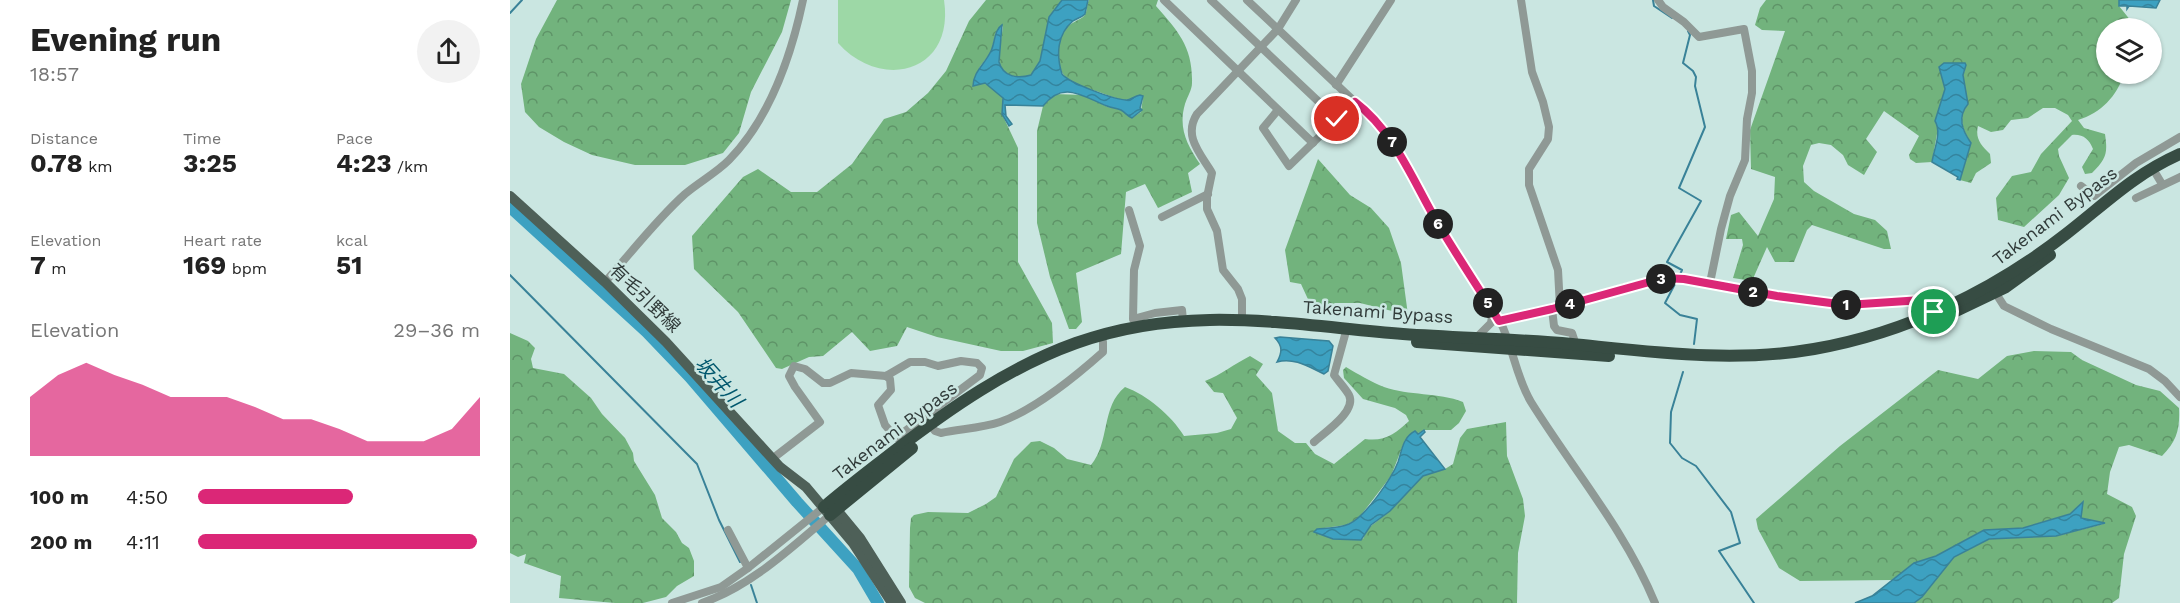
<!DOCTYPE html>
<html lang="en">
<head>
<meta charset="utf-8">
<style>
	body { margin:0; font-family:"Work Sans","Noto Sans JP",sans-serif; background:#f2f2f2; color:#222; height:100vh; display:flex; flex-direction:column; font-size:22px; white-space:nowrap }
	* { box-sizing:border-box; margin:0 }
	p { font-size:20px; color:#767676 }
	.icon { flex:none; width:33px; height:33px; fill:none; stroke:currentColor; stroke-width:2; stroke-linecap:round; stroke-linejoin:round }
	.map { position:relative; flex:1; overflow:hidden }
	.side { display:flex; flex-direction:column; background:#fff; width:510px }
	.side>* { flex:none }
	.buttons { position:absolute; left:1586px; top:18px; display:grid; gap:12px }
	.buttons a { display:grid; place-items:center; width:66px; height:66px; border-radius:50%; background:#fff; box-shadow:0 2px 4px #0004; font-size:30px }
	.pin { position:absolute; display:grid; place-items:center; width:51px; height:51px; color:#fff; margin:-26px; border:3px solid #fff; border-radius:50%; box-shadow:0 2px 6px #0007 }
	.km { position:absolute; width:30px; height:30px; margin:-15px; border-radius:50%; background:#222; color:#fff; font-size:16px; line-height:30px; text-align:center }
	.round { display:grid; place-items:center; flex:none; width:63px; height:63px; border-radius:32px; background:#f2f2f2 }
	.head { display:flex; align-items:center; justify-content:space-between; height:102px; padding:0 30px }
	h1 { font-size:33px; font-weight:700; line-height:45px }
	.figures { display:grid; grid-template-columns:repeat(3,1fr); gap:9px; height:102px; padding:6px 30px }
	.figures div { display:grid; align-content:center }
	.figures b { font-size:26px; font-weight:700 }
	.figures small { font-size:16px; font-weight:400 }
	.figures p { font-size:16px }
	.chart { height:168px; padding:12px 30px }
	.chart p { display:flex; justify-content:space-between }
	.chart svg { width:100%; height:108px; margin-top:6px; fill:#db2777; opacity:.7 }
	ul { padding:0 30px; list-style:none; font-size:20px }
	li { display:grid; grid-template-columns:96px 72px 1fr; align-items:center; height:45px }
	li i { height:15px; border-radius:8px; background:#db2777 }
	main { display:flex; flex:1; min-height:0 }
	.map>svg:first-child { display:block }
	.forest { fill:url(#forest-crowns) }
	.pitch { fill:#9dd8a6 }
	.water { fill:url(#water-waves); stroke:#398298; stroke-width:1.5 }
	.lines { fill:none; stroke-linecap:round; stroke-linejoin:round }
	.stream { stroke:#398298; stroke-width:2 }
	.river { stroke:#3da1c1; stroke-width:12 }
	.minor { stroke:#8f9995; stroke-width:8 }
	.major { stroke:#4e6058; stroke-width:10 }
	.highway { stroke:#374c43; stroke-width:12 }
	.route-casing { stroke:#fff; stroke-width:12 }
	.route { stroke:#db2777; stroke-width:8 }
	.labels { text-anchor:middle; stroke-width:5; stroke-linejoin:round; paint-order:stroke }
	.street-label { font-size:18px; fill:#313b3a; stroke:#cae6e1 }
	.water-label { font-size:20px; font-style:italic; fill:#00576d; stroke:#cae6e1 }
</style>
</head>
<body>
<main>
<section class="side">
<div class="head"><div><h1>Evening run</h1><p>18:57</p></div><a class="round"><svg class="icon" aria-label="share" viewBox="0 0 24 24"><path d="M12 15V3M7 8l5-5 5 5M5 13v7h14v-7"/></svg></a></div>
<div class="figures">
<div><p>Distance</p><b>0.78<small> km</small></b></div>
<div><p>Time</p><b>3:25</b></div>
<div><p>Pace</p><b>4:23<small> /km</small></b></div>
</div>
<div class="figures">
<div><p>Elevation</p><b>7<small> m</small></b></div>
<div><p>Heart rate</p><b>169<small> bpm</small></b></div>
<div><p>kcal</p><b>51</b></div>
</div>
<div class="chart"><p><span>Elevation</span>29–36 m</p>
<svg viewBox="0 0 160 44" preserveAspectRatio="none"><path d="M0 44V20L10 11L20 6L30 11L40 15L50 20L60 20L70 20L80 24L90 29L100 29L110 33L120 38L130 38L140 38L150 33L160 20V44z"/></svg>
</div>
<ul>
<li><b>100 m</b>4:50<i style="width:55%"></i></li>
<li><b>200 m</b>4:11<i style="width:99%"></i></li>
</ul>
</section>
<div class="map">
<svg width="1670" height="603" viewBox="0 0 1670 603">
	<defs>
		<pattern id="forest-crowns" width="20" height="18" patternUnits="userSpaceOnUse" patternTransform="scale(1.5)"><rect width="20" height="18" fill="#72b37d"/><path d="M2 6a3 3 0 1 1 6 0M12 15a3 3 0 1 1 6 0" fill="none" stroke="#5e9367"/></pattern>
		<pattern id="water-waves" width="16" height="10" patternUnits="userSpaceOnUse" patternTransform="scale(1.5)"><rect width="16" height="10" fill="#3da1c1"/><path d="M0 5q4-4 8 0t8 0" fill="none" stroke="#34849e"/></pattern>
	</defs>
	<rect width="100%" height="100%" fill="#cae6e1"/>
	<g class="forest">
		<path d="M 47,0 L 281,0 L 272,32 L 241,92 L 229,133 L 213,153 L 175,165 L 125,165 L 82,155 L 54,142 L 29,127 L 15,112 L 11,84 L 26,39 Z"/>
		<path d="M 476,0 L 552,0 L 539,17 L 530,61 L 521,75 C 509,79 498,77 490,67 L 489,54 L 493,26 L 486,32 L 481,52 L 469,68 L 473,83 L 482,87 L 493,98 L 492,114 L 508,148 L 508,262 L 542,323 L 543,343 L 513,351 L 491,351 L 427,337 L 397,327 L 387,346 L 360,351 L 342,332 L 313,356 L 299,357 L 272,369 L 266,368 L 228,312 L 184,269 L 182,236 L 233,177 L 248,169 L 281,192 L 307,192 L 342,164 L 374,119 L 396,112 L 418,93 L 436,71 L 459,21 Z"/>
		<path d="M 579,0 L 648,0 L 646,6 C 668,31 683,47 682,83 C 682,90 677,97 675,104 C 668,128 677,145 690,164 L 678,173 L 682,192 L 648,208 L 635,184 L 616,192 L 611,254 L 566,273 L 572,322 L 566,329 L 559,329 L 540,277 L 527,223 L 527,131 L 533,106 L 544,94 L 573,95 L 598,107 L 610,109 L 622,118 L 631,112 L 633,97 C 625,96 621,100 615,100 C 606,99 598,95 589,92 C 567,85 549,84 549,56 C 549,49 548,40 552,34 C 556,24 566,22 573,17 C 578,13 576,5 579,0 Z"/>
		<path d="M 1256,0 L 1609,0 L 1609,6 L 1625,26 L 1625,28 L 1596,28 L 1596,74 L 1614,74 C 1607,96 1591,113 1568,120 L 1574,128 L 1595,134 C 1598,154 1596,159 1582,173 L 1575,174 L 1572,167 L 1583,149 C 1579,139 1573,134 1562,135 L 1548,149 L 1549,156 L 1559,178 L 1549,195 L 1514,227 L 1488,220 L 1486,198 L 1502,176 L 1521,172 L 1531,154 L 1562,121 L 1558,115 L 1545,108 L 1533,108 L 1518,118 L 1501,120 L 1493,130 L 1481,132 L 1468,126 C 1465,139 1471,145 1480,154 L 1481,163 L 1466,173 L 1461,183 L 1450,180 L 1461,143 C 1453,130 1447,118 1458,104 L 1453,75 L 1455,70 L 1430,70 L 1435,89 L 1422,162 L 1406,163 L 1400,159 L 1399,155 L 1409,136 L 1374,111 L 1356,139 L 1367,152 L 1354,175 L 1338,165 L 1333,155 L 1321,145 L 1309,143 L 1301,145 L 1293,166 L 1294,182 L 1304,191 L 1344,214 L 1365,220 L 1377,231 L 1381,249 L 1374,249 L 1302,225 L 1297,230 L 1284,262 L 1265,262 L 1257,247 L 1242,281 L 1223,278 L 1233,245 L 1232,239 L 1216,239 L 1221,215 L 1229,212 L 1248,236 L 1264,199 L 1265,177 L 1241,169 L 1240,130 L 1275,31 L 1252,30 L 1245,25 L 1250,8 Z"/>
		<path d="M 808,159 L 840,195 L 861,208 L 879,228 L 891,263 L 898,315 L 850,303 L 825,303 L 812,311 L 802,308 L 791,284 L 780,282 L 775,250 Z"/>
		<path d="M 0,333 L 18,341 L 25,348 L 21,359 L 23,368 L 54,374 L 81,398 L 92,414 L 115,438 L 123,453 L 124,461 L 145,495 L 152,518 L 166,532 L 172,543 L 179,548 L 184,561 L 184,576 L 167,586 L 156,597 L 133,603 L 105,603 L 49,598 L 51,576 L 14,563 L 16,554 L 8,557 L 0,553 Z"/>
		<path d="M 1524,351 L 1561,352 L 1572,360 L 1626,385 L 1650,391 L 1669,408 C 1670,429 1667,441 1652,456 L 1619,445 L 1609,447 L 1600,472 L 1597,494 L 1622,507 L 1626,516 L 1614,554 L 1609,598 L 1602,603 L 1404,603 L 1412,597 L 1444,557 L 1479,539 L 1546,536 L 1593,524 L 1571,518 L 1572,503 L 1560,514 L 1513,528 L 1474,530 L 1426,556 L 1404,563 L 1382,580 L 1290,581 L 1269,568 L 1248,529 L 1246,519 L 1330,446 L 1428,370 L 1468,379 L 1497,356 Z"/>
		<path d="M 740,356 L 753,364 L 746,375 L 762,393 L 768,431 L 785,443 L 796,443 L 805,454 L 824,464 L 855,439 C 875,442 886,433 899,421 L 896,415 L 885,408 L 853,399 L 834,378 L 833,370 L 836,367 C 848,374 861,382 874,387 C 899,396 928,392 953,402 L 956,411 L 949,423 L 941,430 L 914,430 L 895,440 L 881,476 L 848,519 L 836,525 L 807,529 L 853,539 L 857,529 L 880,511 L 913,476 L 935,469 L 943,464 L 950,438 L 957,429 L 996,422 L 997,456 L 1013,499 L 1015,516 L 1008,553 L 1007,603 L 415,603 L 405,598 L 399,587 L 400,528 L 401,518 L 404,515 L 418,512 L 458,513 L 476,504 L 486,497 L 504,459 L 521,442 L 530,441 L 544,448 L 557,459 L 581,465 C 600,443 591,406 615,387 C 637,395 661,415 674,436 L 707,433 L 721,429 L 727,418 L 713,393 L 704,392 L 695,381 C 711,375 724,364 740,356 Z"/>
	</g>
	<path class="pitch" d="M 328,0 L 434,0 C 445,72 372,92 328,43 Z"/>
	<g class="water">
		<path d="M 552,0 L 578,0 L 575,14 C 571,18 567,18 563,21 C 547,34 546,55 552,74 C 559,83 605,100 617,100 C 621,99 625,96 630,95 L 633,96 L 630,108 L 632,110 L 622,118 C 617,116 616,113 611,110 C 606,108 601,108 597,106 C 572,96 553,80 533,106 L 495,105 L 496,116 L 502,124 L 499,126 L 492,114 L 493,98 L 475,83 L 463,86 C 463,72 475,64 481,51 C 485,43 484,30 492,25 L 489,62 C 493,77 508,79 521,75 L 530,61 L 539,17 Z"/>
		<path d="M 1609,0 L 1650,0 L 1646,8 L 1619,6 L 1617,9 L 1617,6 L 1609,6 Z"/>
		<path d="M 1434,63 L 1455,63 L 1456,65 L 1453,75 L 1458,104 C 1447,117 1452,130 1461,143 L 1450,180 L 1447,179 L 1448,177 L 1422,162 C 1424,149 1432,132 1425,121 L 1435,89 L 1429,67 Z"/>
		<path d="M 770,337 L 819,341 L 823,346 L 818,371 L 814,374 C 799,367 784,357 767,362 C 772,353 773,346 765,338 Z"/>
		<path d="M 914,430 L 915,432 L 910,437 L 935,469 L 913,476 L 880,511 L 861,525 L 851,540 L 823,539 L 804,532 L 807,529 C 818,528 830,528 839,524 C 855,517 882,478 888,462 C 892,450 893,437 905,431 L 908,434 Z"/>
		<path d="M 1573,502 L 1571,518 L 1595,523 L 1546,536 L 1479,539 L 1444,557 L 1412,597 L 1404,603 L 1345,603 L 1362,596 L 1404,563 L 1426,556 L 1474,530 L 1513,528 L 1560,514 Z"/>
	</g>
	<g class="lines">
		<g class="stream">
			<path d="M 1143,0 L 1144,6 L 1162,18"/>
			<path d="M 0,13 L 12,0"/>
			<path d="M 0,275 L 187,464 L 209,520 L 230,562"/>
			<path d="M 1169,277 L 1172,270 L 1157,262 L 1191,201 L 1169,188 L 1195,127 L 1185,86 L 1186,77 L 1183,71 L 1173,63 L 1180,35 L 1178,31"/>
			<path d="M 1166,282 L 1155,303 L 1170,315 L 1187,319 L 1184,344"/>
			<path d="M 1173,372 L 1161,412 L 1160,443 L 1172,458 L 1186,466 L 1221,512 L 1230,543 L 1209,551 L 1244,603"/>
			<path d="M 241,585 L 247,603"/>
		</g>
		<path class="river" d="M 0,207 L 137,332 L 180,377 L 287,502 L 348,569 L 368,603"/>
		<g class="minor">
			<path d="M 654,0 L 803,143"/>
			<path d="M 701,0 L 827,119"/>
			<path d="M 737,0 L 845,102 C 887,134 904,185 931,229 C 950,260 973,289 990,321 C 1003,347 1006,377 1021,402 C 1062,468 1115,530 1145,603"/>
			<path d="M 1011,0 L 1022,72 L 1033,102 L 1039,127 L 1038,139 L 1019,169 L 1019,185 L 1048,270 L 1050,307"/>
			<path d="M 1148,0 L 1153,7 L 1174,22 L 1189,37 L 1234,29 L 1242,71 L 1242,93 L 1237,119 L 1235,160 L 1220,196 L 1211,229 L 1200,283"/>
			<path d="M 826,85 L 881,0"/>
			<path d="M 768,110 L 753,128 L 779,166 L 845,102"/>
			<path d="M 1646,174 L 1652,184"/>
			<path d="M 1571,186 L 1584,196 L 1626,163 L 1670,137"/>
			<path d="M 1626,198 L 1670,177"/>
			<path d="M 619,210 L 630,246 L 624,270 L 623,319 L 645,313 L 672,310 L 673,320"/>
			<path d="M 652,217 L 698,194"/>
			<path d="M 95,282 C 121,253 146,220 175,194 C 189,182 206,173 219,160 C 260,118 281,57 293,0"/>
			<path d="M 1483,289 L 1494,306 L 1541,329 L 1639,369 L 1655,381 L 1670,397"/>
			<path d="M 1042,309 L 1044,326 L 1047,330 L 1062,333 L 1066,345"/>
			<path d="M 989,321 L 1042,309 L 1112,288 L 1153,278 L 1174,279 L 1267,296 L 1336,305 L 1412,300 L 1416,302 L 1424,312"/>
			<path d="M 732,322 L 732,299 L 728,289 L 713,270 L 707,231 L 697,209 L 697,197 L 702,173 C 690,153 673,136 687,114 L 768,29 L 786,0"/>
			<path d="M 967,337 L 981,323 L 983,311"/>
			<path d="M 376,376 L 380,379 L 381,390 L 368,405 L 375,425 L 386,438 L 414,417"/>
			<path d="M 804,442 C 815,432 847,411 839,395 C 835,388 829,382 824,375 L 835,335"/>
			<path d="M 262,459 L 310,422 L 285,387 L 279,376 L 284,366 L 295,369 L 313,383 L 320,383 L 341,373 L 376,376 L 400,362 L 415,362 L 428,366 L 451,361 L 467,363 L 472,368 L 470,375 L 414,417 L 425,431 L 431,433 C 450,429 472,428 490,422 C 524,410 566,376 593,352 L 593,342"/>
			<path d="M 218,530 L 238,568"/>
			<path d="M 162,603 L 211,587 L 238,568 L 314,507"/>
			<path d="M 192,603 C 241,586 281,548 320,515"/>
		</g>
		<g class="major">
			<path d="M 0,196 L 95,282 L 156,342 L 270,467 L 296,487 L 343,543 L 382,603"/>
			<path d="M 322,504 L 350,538 L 391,603"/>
		</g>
		<g class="highway">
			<path d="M 1429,319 L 1496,287 L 1540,255"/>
			<path d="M 907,342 L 1099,356"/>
			<path d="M 314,507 C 336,488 360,470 383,452 C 439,409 499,367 566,343 C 678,303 780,325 893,334 C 950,338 1006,339 1062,344 C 1143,352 1224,363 1304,349 C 1396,333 1483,291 1556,234 C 1596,203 1623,175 1670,154"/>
			<path d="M 320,515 L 402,448"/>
		</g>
	</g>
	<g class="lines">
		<defs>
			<path id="route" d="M 827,119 L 845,102 C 886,133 904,184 930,227 C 949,259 970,290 989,321 L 1042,309 L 1154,278 L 1174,279 L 1267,296 L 1336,305 L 1412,300 L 1420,305 L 1424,312"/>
		</defs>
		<use href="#route" class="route-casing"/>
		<use href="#route" class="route"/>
	</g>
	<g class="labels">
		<g class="street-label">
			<text transform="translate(1545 216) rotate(-37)" y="6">Takenami Bypass</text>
			<text transform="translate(135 298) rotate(44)" y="6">有毛引野線</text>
			<text transform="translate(868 312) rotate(4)" y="6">Takenami Bypass</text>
			<text transform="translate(385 431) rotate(-37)" y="6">Takenami Bypass</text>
		</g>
		<g class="water-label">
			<text transform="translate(209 382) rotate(48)" y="7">坂井川</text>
		</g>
	</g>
</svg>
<div class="buttons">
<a><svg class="icon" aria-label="layers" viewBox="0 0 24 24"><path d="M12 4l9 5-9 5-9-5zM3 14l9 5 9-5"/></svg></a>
</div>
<div class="pin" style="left:1424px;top:312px;background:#1e9e55"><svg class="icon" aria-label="arrive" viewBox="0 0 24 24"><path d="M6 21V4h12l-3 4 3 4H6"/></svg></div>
<div class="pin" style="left:827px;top:119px;background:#d93025"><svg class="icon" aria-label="check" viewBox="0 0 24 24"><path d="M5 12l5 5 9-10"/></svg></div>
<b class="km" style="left:1336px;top:305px">1</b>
<b class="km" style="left:1243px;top:292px">2</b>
<b class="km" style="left:1151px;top:279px">3</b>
<b class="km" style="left:1060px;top:304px">4</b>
<b class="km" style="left:978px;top:303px">5</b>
<b class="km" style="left:928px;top:224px">6</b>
<b class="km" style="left:882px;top:142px">7</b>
</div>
</main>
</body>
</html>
